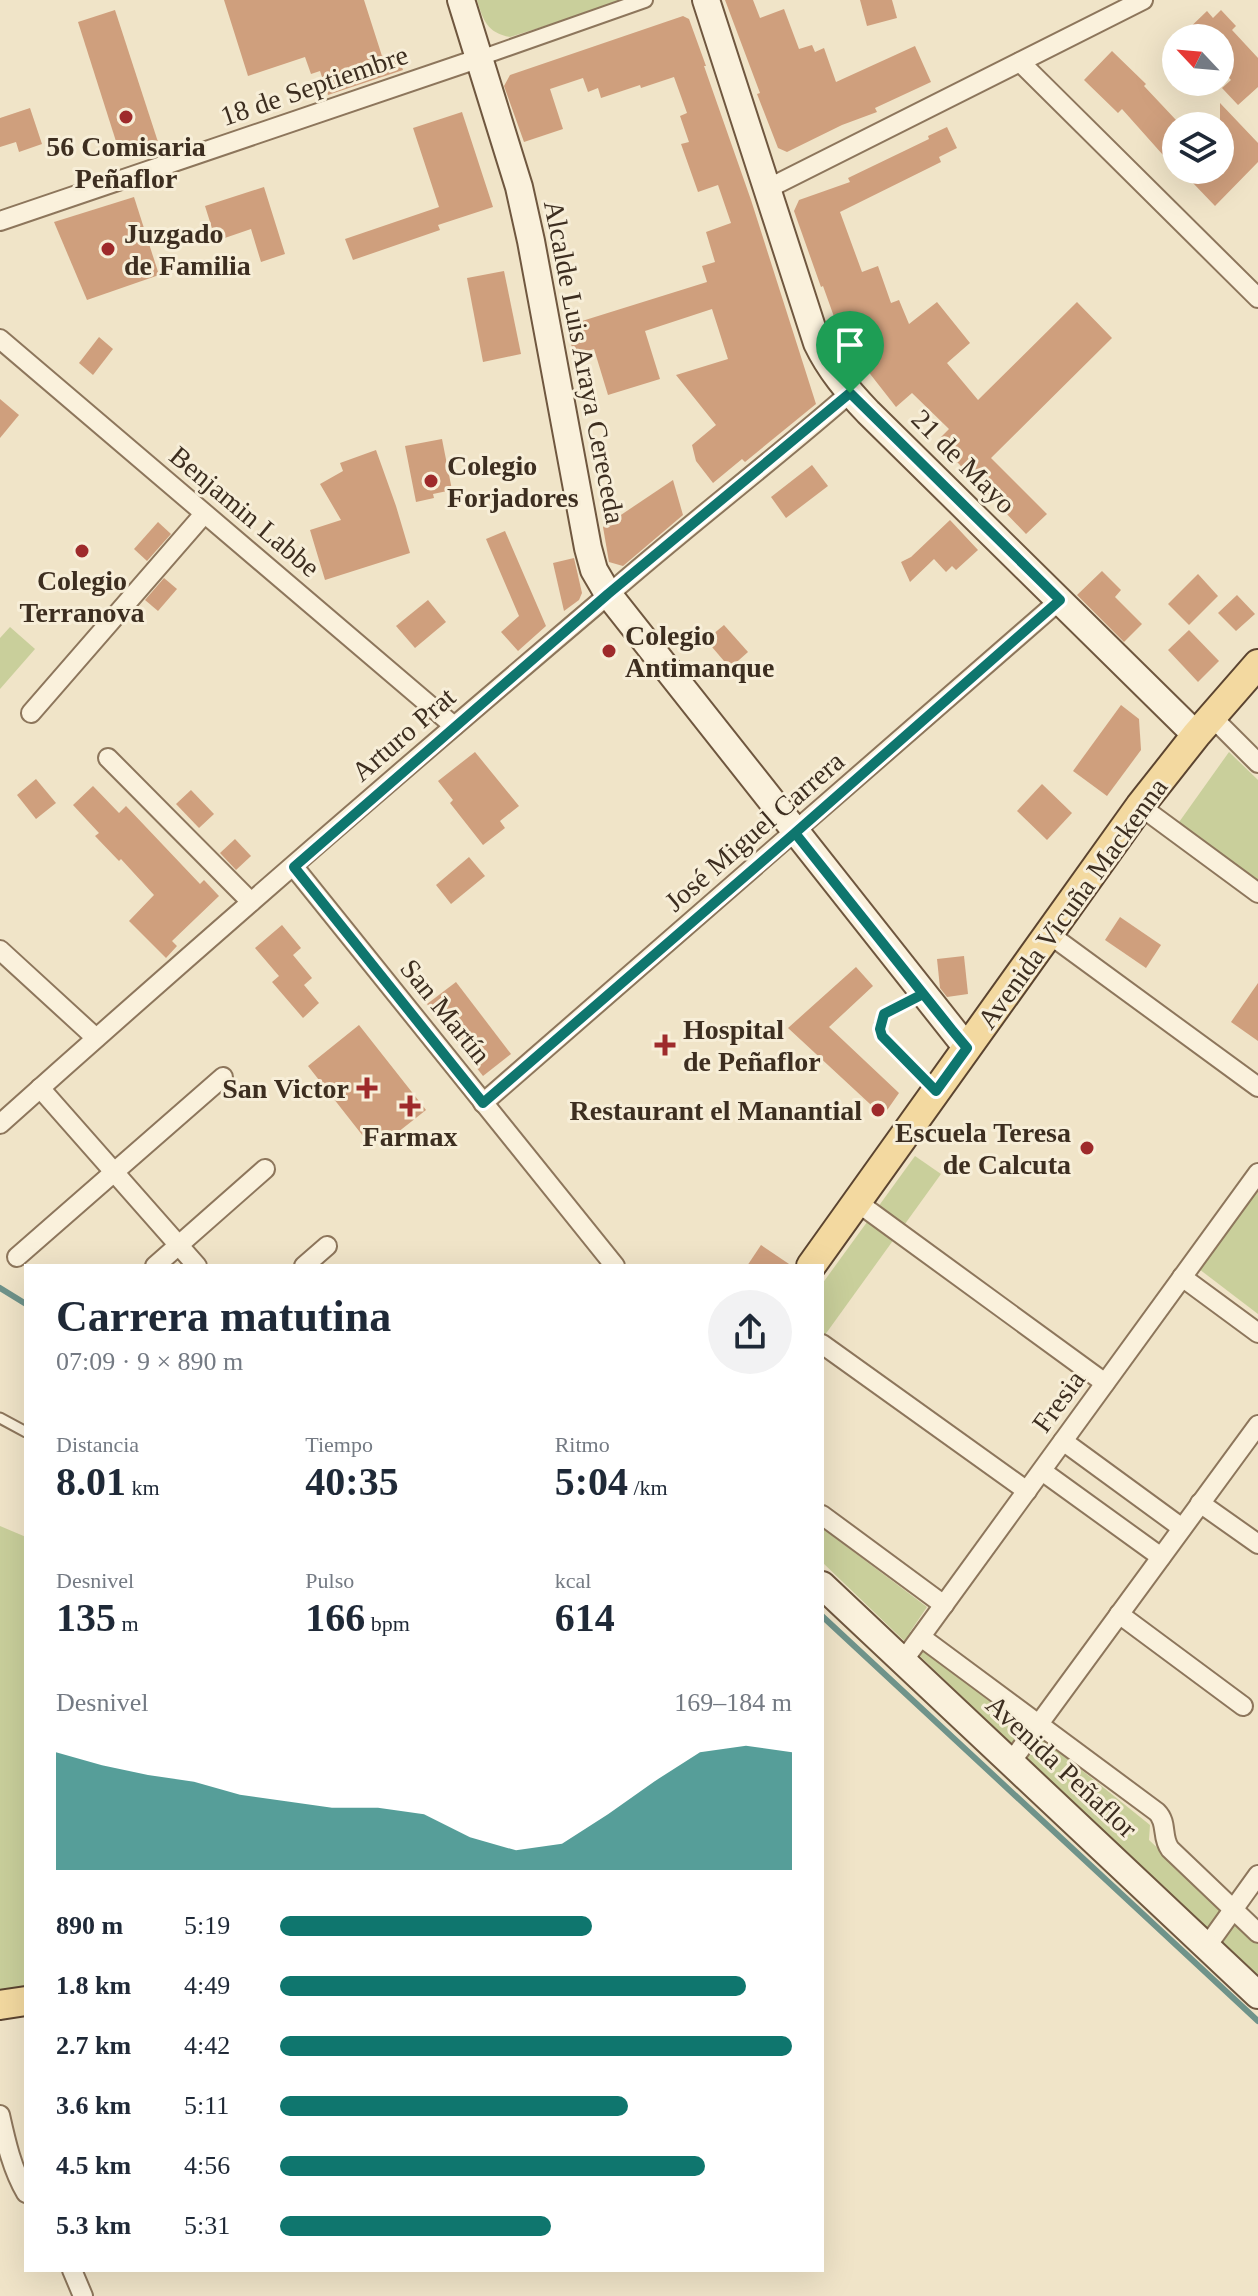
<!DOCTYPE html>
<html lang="es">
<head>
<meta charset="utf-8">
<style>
	body { margin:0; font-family:Georgia,serif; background:#f2f2f3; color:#1f2937; height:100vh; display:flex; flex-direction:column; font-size:30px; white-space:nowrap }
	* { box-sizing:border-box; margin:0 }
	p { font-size:26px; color:#747a83 }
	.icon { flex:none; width:44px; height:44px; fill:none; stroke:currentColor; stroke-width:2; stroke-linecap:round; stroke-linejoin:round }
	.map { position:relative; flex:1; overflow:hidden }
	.details { position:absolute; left:24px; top:1264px; width:800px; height:1008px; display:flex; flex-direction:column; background:#fff; border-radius:0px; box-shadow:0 8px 32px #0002 }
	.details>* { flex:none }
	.needle { width:52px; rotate:296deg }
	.controls { position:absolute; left:1162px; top:24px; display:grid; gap:16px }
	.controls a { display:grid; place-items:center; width:72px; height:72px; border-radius:50%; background:#fff; box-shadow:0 8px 32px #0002; font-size:40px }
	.pin { position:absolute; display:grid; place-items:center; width:68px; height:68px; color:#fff; margin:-82px -34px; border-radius:50% 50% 50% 0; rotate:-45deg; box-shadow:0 0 8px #0007 }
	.pin .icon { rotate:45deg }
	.round { display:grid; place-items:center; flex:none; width:84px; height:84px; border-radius:42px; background:#f2f2f3 }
	.head { display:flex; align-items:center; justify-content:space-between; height:136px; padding:0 32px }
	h1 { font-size:44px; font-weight:600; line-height:60px }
	.figures { display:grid; grid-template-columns:repeat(3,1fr); gap:12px; height:136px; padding:8px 32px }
	.figures div { display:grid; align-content:center }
	.figures b { font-size:40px; font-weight:600 }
	.figures small { font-size:22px; font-weight:400 }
	.figures p { font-size:22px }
	.chart { height:224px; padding:16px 32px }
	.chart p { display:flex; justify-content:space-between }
	.chart svg { width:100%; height:144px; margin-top:8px; fill:#0f766e; opacity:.7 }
	ul { padding:0 32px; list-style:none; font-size:26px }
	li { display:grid; grid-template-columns:128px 96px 1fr; align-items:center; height:60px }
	li i { height:20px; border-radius:10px; background:#0f766e }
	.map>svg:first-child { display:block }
	.green { fill:#c9cf9b }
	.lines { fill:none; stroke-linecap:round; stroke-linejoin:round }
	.stream { stroke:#6f938a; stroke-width:6 }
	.building { fill:#cf9f7d }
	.service-casing { stroke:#8d765c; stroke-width:13 }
	.pedestrian-casing { stroke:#8d765c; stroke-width:18 }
	.minor-casing { stroke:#8d765c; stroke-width:22 }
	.secondary-casing { stroke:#6f573f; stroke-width:30 }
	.primary-casing { stroke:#5b4430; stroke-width:32 }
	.service { stroke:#faf1dc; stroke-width:9 }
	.pedestrian { stroke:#faf1dc; stroke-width:14 }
	.minor { stroke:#faf1dc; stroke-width:18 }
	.secondary { stroke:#faf1dc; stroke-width:26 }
	.primary { stroke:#f3d9a0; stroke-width:28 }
	.route-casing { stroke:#fff; stroke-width:16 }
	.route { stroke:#0f766e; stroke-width:10 }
	.poi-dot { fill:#9e2a2b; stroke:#f7eed8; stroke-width:3 }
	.labels { text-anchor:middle; stroke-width:6; stroke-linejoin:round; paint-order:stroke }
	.street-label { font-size:28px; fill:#3d2e20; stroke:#f7eed8 }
	.poi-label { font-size:28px; font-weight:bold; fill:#3d2e20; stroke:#f7eed8; text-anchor:start }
</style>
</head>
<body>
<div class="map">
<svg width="1258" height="2296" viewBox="0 0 1258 2296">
	<rect width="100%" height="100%" fill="#f0e4c8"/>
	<g class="green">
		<path d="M 477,0 L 628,0 L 510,37 C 487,33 483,20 477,0 Z"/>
		<path d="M 10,627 L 35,649 L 0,689 L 0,638 Z"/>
		<path d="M 1229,752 L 1258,780 L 1258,884 L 1177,825 Z"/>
		<path d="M 915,1156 L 941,1174 L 822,1339 L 822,1284 Z"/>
		<path d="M 1258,1190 L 1258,1314 L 1199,1269 Z"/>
		<path d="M 0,1526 L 26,1537 L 26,1987 L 0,1991 Z"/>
		<path d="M 822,1528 L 927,1607 L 910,1632 L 1150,1825 L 1149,1840 L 1258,1942 L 1258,1981 L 822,1562 Z"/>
	</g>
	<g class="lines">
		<g class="stream">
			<path d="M 0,1288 L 26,1304"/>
			<path d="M 822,1616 L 1258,2021"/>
		</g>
	</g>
	<g class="building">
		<path d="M 224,0 L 364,0 L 382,56 L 396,51 L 403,70 L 328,95 L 320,71 L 311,74 L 305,57 L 248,76 Z"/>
		<path d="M 725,0 L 753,0 L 760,18 L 784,9 L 799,49 L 812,45 L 815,52 L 824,48 L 836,82 L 915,46 L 931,82 L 875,108 L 877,112 L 842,125 L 787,152 L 778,148 L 757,94 L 760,93 Z"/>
		<path d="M 860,0 L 892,0 L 897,18 L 867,26 Z"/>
		<path d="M 115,10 L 159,145 L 121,157 L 78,22 Z"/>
		<path d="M 1221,10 L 1236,26 L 1232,30 L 1258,58 L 1258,87 L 1238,105 L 1222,88 L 1231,80 L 1220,68 L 1220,38 L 1179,38 L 1207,11 L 1213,18 Z"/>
		<path d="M 683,16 L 689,19 L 706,66 L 704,66 L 751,200 L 816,404 L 745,462 L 742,459 L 713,483 L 696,461 L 692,445 L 716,425 L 676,375 L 728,359 L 712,309 L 645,331 L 660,379 L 608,395 L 594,349 L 574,355 L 566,326 L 707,282 L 702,266 L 715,262 L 706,232 L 731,223 L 718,185 L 698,192 L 681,144 L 689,142 L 680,116 L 687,113 L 674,77 L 641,88 L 640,85 L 601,98 L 598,88 L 588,92 L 583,78 L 550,89 L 563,129 L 524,142 L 504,86 L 510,75 Z"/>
		<path d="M 1112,51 L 1146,84 L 1144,86 L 1176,120 L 1176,143 L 1163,155 L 1122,109 L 1118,113 L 1084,80 Z"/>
		<path d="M 1220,103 L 1258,143 L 1258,162 L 1215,206 L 1193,183 L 1206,170 L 1220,170 Z"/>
		<path d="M 30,108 L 42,144 L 19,152 L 16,142 L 0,147 L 0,118 Z"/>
		<path d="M 462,112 L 493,207 L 438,225 L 440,230 L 353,260 L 345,239 L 439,207 L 413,128 Z"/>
		<path d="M 947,127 L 957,148 L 939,157 L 941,162 L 840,212 L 862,272 L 878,266 L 891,303 L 899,300 L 909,324 L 937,302 L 970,343 L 947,363 L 978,400 L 1077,302 L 1112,338 L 991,458 L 1047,514 L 1026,534 L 937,441 L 949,429 L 912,393 L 896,407 L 860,361 L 852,367 L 823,286 L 821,287 L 794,211 L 799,200 L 850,182 L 848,178 L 929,139 L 928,136 Z"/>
		<path d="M 264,187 L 285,254 L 261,262 L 251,229 L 216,241 L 205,206 Z"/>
		<path d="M 134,197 L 159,275 L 87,300 L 54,222 Z"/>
		<path d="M 504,271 L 521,354 L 483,362 L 467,278 Z"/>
		<path d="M 99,337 L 113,349 L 93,375 L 79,363 Z"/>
		<path d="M 0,399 L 19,415 L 0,438 Z"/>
		<path d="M 442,439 L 452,490 L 433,494 L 434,498 L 416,502 L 405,446 Z"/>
		<path d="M 376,450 L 396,506 L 410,553 L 325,580 L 310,530 L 341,520 L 320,484 L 343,471 L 340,463 Z"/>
		<path d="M 812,465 L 828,486 L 786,518 L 771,497 Z"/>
		<path d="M 673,480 L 683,515 L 623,566 L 609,562 L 603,527 Z"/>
		<path d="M 950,520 L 978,550 L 956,570 L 952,566 L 946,572 L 934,559 L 910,582 L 901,562 L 911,557 Z"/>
		<path d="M 158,522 L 171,534 L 147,561 L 134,549 Z"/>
		<path d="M 505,531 L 546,626 L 518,651 L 501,632 L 519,616 L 486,539 Z"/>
		<path d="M 574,558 L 582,593 L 579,600 L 564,611 L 553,563 Z"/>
		<path d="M 1102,571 L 1121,590 L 1115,597 L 1142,624 L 1124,642 L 1077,595 Z"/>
		<path d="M 1198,574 L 1218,596 L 1189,625 L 1168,604 Z"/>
		<path d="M 164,578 L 177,589 L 158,611 L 145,600 Z"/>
		<path d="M 1237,595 L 1255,614 L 1236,631 L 1218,613 Z"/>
		<path d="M 428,600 L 446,622 L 415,648 L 396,626 Z"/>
		<path d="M 724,625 L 748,652 L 730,668 L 706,640 Z"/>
		<path d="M 1189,630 L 1219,661 L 1198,682 L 1168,650 Z"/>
		<path d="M 1121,705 L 1139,719 L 1141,750 L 1107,796 L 1073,771 Z"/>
		<path d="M 475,752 L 519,806 L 500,821 L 505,828 L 483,845 L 450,803 L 453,800 L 438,781 Z"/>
		<path d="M 36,779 L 56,803 L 36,819 L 17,795 Z"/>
		<path d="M 1042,784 L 1072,813 L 1047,840 L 1017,811 Z"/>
		<path d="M 93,786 L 119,813 L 126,806 L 200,884 L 204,880 L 219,896 L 172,941 L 177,946 L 166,958 L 129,921 L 154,895 L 121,859 L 119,861 L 95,836 L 99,833 L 73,805 Z"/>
		<path d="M 191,790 L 214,814 L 199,828 L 176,804 Z"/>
		<path d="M 235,839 L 251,856 L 236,870 L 220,853 Z"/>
		<path d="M 469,857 L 485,876 L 451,904 L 436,885 Z"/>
		<path d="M 1120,917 L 1161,945 L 1146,968 L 1105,940 Z"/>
		<path d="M 282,925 L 301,948 L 293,955 L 312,978 L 304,985 L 319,1003 L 303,1018 L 272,982 L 279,976 L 255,948 Z"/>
		<path d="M 964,956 L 968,994 L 947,997 L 940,988 L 937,959 Z"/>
		<path d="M 856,967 L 873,986 L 829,1027 L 899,1093 L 883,1116 L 788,1028 Z"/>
		<path d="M 456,982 L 511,1054 L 483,1076 L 427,1004 Z"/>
		<path d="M 1258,983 L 1258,1041 L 1231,1022 Z"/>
		<path d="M 359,1025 L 426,1110 L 388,1140 L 384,1134 L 370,1145 L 308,1066 Z"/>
		<path d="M 761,1245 L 792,1266 L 747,1266 Z"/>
	</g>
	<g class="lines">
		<defs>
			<g id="service">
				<path d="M 920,996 L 884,1014 L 880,1024 L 882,1036 L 934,1088"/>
				<path d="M 0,1418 L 26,1432"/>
			</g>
			<path id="pedestrian" d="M 480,58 L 645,0"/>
			<g id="minor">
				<path d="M 1020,62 L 1258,298"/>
				<path d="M 767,189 L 1143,0"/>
				<path d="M 0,221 L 480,58"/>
				<path d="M 0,339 L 454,726"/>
				<path d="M 31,713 L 204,514"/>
				<path d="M 1212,717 L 1258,763"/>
				<path d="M 108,758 L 251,902"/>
				<path d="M 1140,806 L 1258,893"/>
				<path d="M 294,867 L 615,1266"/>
				<path d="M 1049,934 L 1258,1087"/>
				<path d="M 0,950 L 96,1038"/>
				<path d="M 40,1088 L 197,1266"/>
				<path d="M 483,1103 L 1060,600"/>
				<path d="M 0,1124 C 200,945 403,769 608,595 C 687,526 771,462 850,393"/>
				<path d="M 857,1202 L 1105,1383"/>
				<path d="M 17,1257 L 223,1077"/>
				<path d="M 155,1266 L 265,1169"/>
				<path d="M 304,1266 L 327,1246"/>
				<path d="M 1182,1277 L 1258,1333"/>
				<path d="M 822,1344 L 1027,1491"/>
				<path d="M 1063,1441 L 1182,1528"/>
				<path d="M 1042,1471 L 1161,1557"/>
				<path d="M 1200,1503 L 1258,1544"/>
				<path d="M 822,1515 L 944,1605"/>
				<path d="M 1119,1614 L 1243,1706"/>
				<path d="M 921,1637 L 1157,1812 C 1168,1823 1161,1837 1170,1849 L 1258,1933"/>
				<path d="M 903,1661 L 1258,1173"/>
				<path d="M 1011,1762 L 1258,1425"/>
				<path d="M 1207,1946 L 1258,1875"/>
				<path d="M 0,2115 C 6,2142 12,2169 26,2193"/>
				<path d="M 72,2270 L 83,2296"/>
			</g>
			<g id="secondary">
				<path d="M 461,0 L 519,187 L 531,241 L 588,548 L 594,570 L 608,594 L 967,1048"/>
				<path d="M 706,0 L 817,343 C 830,370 847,390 868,412 L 1196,735"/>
				<path d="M 822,1585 L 1258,1995"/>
			</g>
			<g id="primary">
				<path d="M 811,1266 L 1140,806 L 1196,735 L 1258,664"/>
				<path d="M 0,2005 L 26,2001"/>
			</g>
		</defs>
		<use href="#service" class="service-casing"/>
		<use href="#pedestrian" class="pedestrian-casing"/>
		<use href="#minor" class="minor-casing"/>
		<use href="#secondary" class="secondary-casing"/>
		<use href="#primary" class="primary-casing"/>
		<use href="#service" class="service"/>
		<use href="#pedestrian" class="pedestrian"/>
		<use href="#minor" class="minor"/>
		<use href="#secondary" class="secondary"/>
		<use href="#primary" class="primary"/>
	</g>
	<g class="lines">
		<defs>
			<path id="route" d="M 850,393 L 608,594 L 294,867 L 483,1103 L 795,833 L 952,1030 L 967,1048 L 936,1091 L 882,1036 L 880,1029 L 884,1014 L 923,994 L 795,833 L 1060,600 L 850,393"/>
		</defs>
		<use href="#route" class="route-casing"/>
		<use href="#route" class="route"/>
	</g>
	<g class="poi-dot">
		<circle cx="126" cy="117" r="8"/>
		<circle cx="108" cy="249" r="8"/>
		<circle cx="431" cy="481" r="8"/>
		<circle cx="82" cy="551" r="8"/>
		<circle cx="609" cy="651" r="8"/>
		<path d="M661 1033h8v8h8v8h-8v8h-8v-8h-8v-8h8z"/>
		<path d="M363 1076h8v8h8v8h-8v8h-8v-8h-8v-8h8z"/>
		<path d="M406 1094h8v8h8v8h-8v8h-8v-8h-8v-8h8z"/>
		<circle cx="878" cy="1110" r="8"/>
		<circle cx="1087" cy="1148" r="8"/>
	</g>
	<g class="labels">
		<g class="street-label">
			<text transform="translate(314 85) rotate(-19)" y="10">18 de Septiembre</text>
			<text transform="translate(585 362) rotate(79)" y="10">Alcalde Luis Araya Cereceda</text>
			<text transform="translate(964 461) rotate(45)" y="10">21 de Mayo</text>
			<text transform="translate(245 511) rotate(40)" y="10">Benjamin Labbe</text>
			<text transform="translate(403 734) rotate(-41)" y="10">Arturo Prat</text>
			<text transform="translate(754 831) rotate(-41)" y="10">José Miguel Carrera</text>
			<text transform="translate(1072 903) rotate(-54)" y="10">Avenida Vicuña Mackenna</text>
			<text transform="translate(446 1011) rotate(51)" y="10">San Martín</text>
			<text transform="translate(1058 1401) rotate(-54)" y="10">Fresia</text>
			<text transform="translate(1062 1766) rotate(43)" y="10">Avenida Peñaflor</text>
		</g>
		<g class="poi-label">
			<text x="126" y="156" text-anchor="middle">56 Comisaria<tspan x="126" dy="32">Peñaflor</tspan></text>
			<text x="124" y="243">Juzgado<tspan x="124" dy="32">de Familia</tspan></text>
			<text x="447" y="475">Colegio<tspan x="447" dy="32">Forjadores</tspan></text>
			<text x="82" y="590" text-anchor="middle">Colegio<tspan x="82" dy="32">Terranova</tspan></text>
			<text x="625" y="645">Colegio<tspan x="625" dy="32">Antimanque</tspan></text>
			<text x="683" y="1039">Hospital<tspan x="683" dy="32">de Peñaflor</tspan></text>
			<text x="349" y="1098" text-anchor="end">San Victor</text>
			<text x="862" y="1120" text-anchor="end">Restaurant el Manantial</text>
			<text x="1071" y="1142" text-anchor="end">Escuela Teresa<tspan x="1071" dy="32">de Calcuta</tspan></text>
			<text x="410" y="1146" text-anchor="middle">Farmax</text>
		</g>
	</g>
</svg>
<div class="controls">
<a><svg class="needle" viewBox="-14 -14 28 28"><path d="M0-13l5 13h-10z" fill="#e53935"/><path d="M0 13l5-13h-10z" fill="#747a83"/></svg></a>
<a><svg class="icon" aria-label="layers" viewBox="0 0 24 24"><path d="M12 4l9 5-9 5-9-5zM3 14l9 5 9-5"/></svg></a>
</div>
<div class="pin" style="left:850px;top:393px;background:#1e9e55"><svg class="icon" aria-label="arrive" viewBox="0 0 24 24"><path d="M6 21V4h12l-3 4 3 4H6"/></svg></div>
<section class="details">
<div class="head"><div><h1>Carrera matutina</h1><p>07:09 · 9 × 890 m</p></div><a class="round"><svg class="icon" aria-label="share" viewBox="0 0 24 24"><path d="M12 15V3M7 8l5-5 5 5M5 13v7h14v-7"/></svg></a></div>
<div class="figures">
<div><p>Distancia</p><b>8.01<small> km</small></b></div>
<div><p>Tiempo</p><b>40:35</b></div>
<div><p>Ritmo</p><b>5:04<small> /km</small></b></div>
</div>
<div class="figures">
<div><p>Desnivel</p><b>135<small> m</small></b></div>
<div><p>Pulso</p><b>166<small> bpm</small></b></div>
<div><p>kcal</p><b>614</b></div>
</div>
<div class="chart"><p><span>Desnivel</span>169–184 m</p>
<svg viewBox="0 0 160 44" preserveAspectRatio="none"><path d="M0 44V8L10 12L20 15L30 17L40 21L50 23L60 25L70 25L80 27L90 34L100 38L110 36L120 27L130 17L140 8L150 6L160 8V44z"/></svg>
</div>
<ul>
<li><b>890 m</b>5:19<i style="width:61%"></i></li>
<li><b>1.8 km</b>4:49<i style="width:91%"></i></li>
<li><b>2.7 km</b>4:42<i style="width:100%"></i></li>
<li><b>3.6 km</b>5:11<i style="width:68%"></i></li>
<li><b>4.5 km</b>4:56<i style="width:83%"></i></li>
<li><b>5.3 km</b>5:31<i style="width:53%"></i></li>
</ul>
</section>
</div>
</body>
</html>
